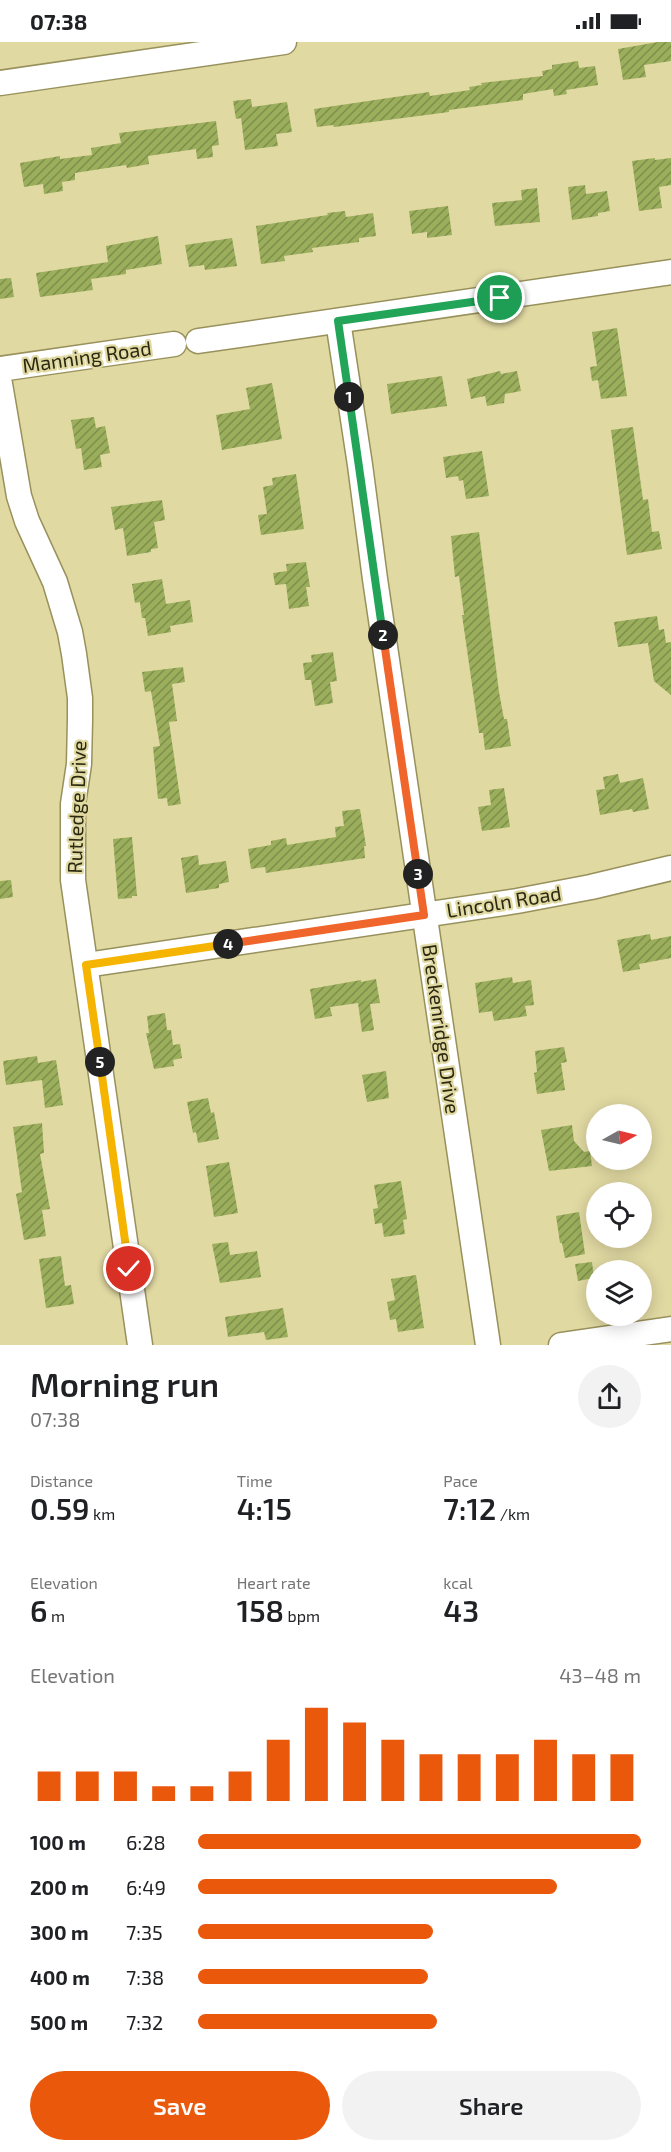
<!DOCTYPE html>
<html lang="en">
<head>
<meta charset="utf-8">
<style>
	body { margin:0; font-family:"Exo 2",sans-serif; background:#f2f2f2; color:#202124; height:100vh; display:flex; flex-direction:column; font-size:22px; white-space:nowrap }
	* { box-sizing:border-box; margin:0 }
	p { font-size:20px; color:#757577 }
	.icon { flex:none; width:33px; height:33px; fill:none; stroke:currentColor; stroke-width:2; stroke-linecap:round; stroke-linejoin:round }
	.map { position:relative; height:1303px; overflow:hidden }
	.panel { display:flex; flex-direction:column; background:#fff; flex:1 }
	.panel>* { flex:none }
	.needle { width:39px; rotate:82deg }
	.fabs { position:absolute; left:586px; top:1062px; display:grid; gap:12px }
	.fabs a { display:grid; place-items:center; width:66px; height:66px; border-radius:50%; background:#fff; box-shadow:0 3px 15px #0003; font-size:30px }
	.pin { position:absolute; display:grid; place-items:center; width:51px; height:51px; color:#fff; margin:-26px; border:3px solid #fff; border-radius:50%; box-shadow:0 2px 6px #0007 }
	.km { position:absolute; width:30px; height:30px; margin:-15px; border-radius:50%; background:#222; color:#fff; font-size:16px; line-height:30px; text-align:center }
	.round { display:grid; place-items:center; flex:none; width:63px; height:63px; border-radius:32px; background:#f2f2f2 }
	.head { display:flex; align-items:center; justify-content:space-between; height:102px; padding:0 30px }
	h1 { font-size:33px; font-weight:600; line-height:45px }
	.metrics { display:grid; grid-template-columns:repeat(3,1fr); gap:9px; height:102px; padding:6px 30px }
	.metrics div { display:grid; align-content:center }
	.metrics b { font-size:30px; font-weight:600 }
	.metrics small { font-size:16px; font-weight:400 }
	.metrics p { font-size:16px }
	.chart { height:168px; padding:12px 30px }
	.chart p { display:flex; justify-content:space-between }
	.chart svg { width:100%; height:108px; margin-top:6px; stroke:#ea580c; stroke-width:6 }
	.cta { display:flex; gap:12px; margin-top:auto; padding:12px 30px }
	.cta a { flex:1; height:69px; border-radius:36px; background:#ea580c; color:#fff; font-size:24px; font-weight:600; line-height:69px; text-align:center }
	.cta a+a { background:#f2f2f2; color:#202124 }
	ul { padding:0 30px; list-style:none; font-size:20px }
	li { display:grid; grid-template-columns:96px 72px 1fr; align-items:center; height:45px }
	li i { height:15px; border-radius:8px; background:#ea580c }
	.status { display:flex; justify-content:space-between; align-items:center; height:42px; padding:0 30px; background:#fff; direction:ltr }
	.status svg { height:16px; fill:currentColor }
	.map>svg:first-child { display:block }
	.building { fill:url(#building-hatch) }
	.lines { fill:none; stroke-linecap:round; stroke-linejoin:round }
	.minor-casing { stroke:#98915c; stroke-width:27 }
	.minor { stroke:#fff; stroke-width:24 }
	.split-1-casing { stroke:#fff; stroke-width:12 }
	.split-2-casing { stroke:#fff; stroke-width:12 }
	.split-3-casing { stroke:#fff; stroke-width:12 }
	.split-4-casing { stroke:#fff; stroke-width:12 }
	.split-5-casing { stroke:#fff; stroke-width:12 }
	.split-6-casing { stroke:#fff; stroke-width:12 }
	.split-1 { stroke:#22a559; stroke-width:8 }
	.split-2 { stroke:#22a559; stroke-width:8 }
	.split-3 { stroke:#f0652b; stroke-width:8 }
	.split-4 { stroke:#f0652b; stroke-width:8 }
	.split-5 { stroke:#f5b400; stroke-width:8 }
	.split-6 { stroke:#f5b400; stroke-width:8 }
	.labels { text-anchor:middle; stroke-width:4.5; stroke-linejoin:round; paint-order:stroke }
	.street-label { font-size:20px; fill:#2b2812; stroke:#e1d9a2 }
</style>
</head>
<body>
<div class="status"><b>07:38</b><svg viewBox="0 0 49 12"><path d="M0 12V9h3v3zM5 12V6h3v6zM10 12V3h3v9zM15 12V0h3v12zM26 1h20v11H26zM47 4h2v5h-2z"/></svg></div>
<div class="map">
<svg width="671" height="1303" viewBox="0 0 671 1303">
	<defs>
		<pattern id="building-hatch" width="6" height="6" patternUnits="userSpaceOnUse" patternTransform="scale(1.5)"><rect width="6" height="6" fill="#9aae5c"/><path d="M-1 1l2-2M0 6l6-6M5 7l2-2" fill="none" stroke="#7e8e4b"/></pattern>
	</defs>
	<rect width="100%" height="100%" fill="#e1d9a2"/>
	<g class="building">
		<path d="M 658,0 L 671,0 L 671,19 L 644,23 L 646,35 L 623,38 L 618,7 Z"/>
		<path d="M 578,19 L 579,26 L 595,24 L 598,43 L 566,48 L 567,52 L 554,54 L 553,47 L 523,52 L 523,58 L 449,68 L 449,70 L 334,85 L 333,83 L 317,85 L 314,67 L 429,50 L 430,54 L 470,48 L 469,45 L 482,43 L 481,41 L 543,34 L 542,29 L 552,27 L 552,23 Z"/>
		<path d="M 251,57 L 252,65 L 287,60 L 292,90 L 276,92 L 278,104 L 245,108 L 241,76 L 236,77 L 233,59 Z"/>
		<path d="M 216,79 L 219,103 L 212,104 L 213,115 L 197,117 L 196,107 L 148,114 L 149,122 L 127,126 L 126,123 L 75,131 L 75,138 L 62,140 L 63,149 L 44,152 L 43,142 L 24,145 L 20,121 L 60,114 L 60,117 L 92,113 L 91,106 L 121,101 L 119,91 Z"/>
		<path d="M 655,116 L 655,118 L 671,116 L 671,143 L 659,145 L 662,166 L 639,169 L 632,119 Z"/>
		<path d="M 585,143 L 586,152 L 607,149 L 610,169 L 598,171 L 598,174 L 572,178 L 568,145 Z"/>
		<path d="M 537,146 L 540,180 L 495,184 L 492,161 L 522,158 L 521,148 Z"/>
		<path d="M 448,164 L 452,193 L 427,196 L 427,190 L 412,192 L 409,169 Z"/>
		<path d="M 345,169 L 346,175 L 373,171 L 376,194 L 359,196 L 359,200 L 312,206 L 313,210 L 284,214 L 285,219 L 261,222 L 256,184 L 328,173 L 327,171 Z"/>
		<path d="M 158,194 L 162,222 L 126,228 L 126,232 L 91,237 L 93,248 L 40,255 L 36,231 L 108,220 L 106,204 Z"/>
		<path d="M 232,196 L 237,224 L 205,228 L 204,223 L 189,225 L 185,203 Z"/>
		<path d="M 11,236 L 14,255 L 0,257 L 0,237 Z"/>
		<path d="M 617,286 L 627,354 L 601,357 L 598,338 L 592,339 L 590,325 L 597,324 L 592,290 Z"/>
		<path d="M 500,329 L 501,332 L 517,329 L 521,349 L 505,352 L 504,361 L 487,364 L 485,354 L 471,357 L 467,337 Z"/>
		<path d="M 442,334 L 447,364 L 391,372 L 387,342 Z"/>
		<path d="M 272,341 L 282,397 L 222,408 L 216,373 L 250,367 L 246,346 Z"/>
		<path d="M 94,375 L 96,386 L 105,384 L 110,411 L 100,413 L 102,425 L 84,428 L 81,406 L 76,407 L 71,378 Z"/>
		<path d="M 633,385 L 643,458 L 648,457 L 652,490 L 659,489 L 662,507 L 627,513 L 611,388 Z"/>
		<path d="M 482,409 L 489,454 L 466,457 L 463,438 L 459,439 L 458,434 L 446,436 L 443,415 Z"/>
		<path d="M 296,432 L 304,487 L 261,493 L 258,473 L 267,472 L 263,445 L 273,443 L 272,436 Z"/>
		<path d="M 162,458 L 165,478 L 154,480 L 158,506 L 151,507 L 151,510 L 127,514 L 123,486 L 115,488 L 111,465 Z"/>
		<path d="M 479,490 L 499,650 L 504,677 L 507,677 L 511,704 L 485,708 L 483,691 L 479,691 L 462,573 L 464,573 L 459,534 L 455,535 L 451,494 Z"/>
		<path d="M 306,520 L 310,545 L 306,545 L 309,564 L 289,567 L 286,542 L 275,543 L 273,531 L 287,529 L 286,522 Z"/>
		<path d="M 162,537 L 166,562 L 190,558 L 193,580 L 170,584 L 171,590 L 148,594 L 145,576 L 142,576 L 140,560 L 135,561 L 132,542 Z"/>
		<path d="M 657,574 L 659,588 L 664,587 L 666,601 L 671,600 L 671,653 L 654,639 L 648,601 L 618,605 L 614,580 Z"/>
		<path d="M 333,610 L 337,639 L 330,640 L 333,661 L 315,664 L 311,638 L 305,638 L 303,621 L 312,620 L 311,613 Z"/>
		<path d="M 183,625 L 185,640 L 172,642 L 177,679 L 169,680 L 181,762 L 168,764 L 167,756 L 158,757 L 153,705 L 160,704 L 151,649 L 145,650 L 142,630 Z"/>
		<path d="M 618,732 L 620,741 L 643,736 L 649,767 L 633,770 L 632,767 L 600,773 L 596,748 L 605,747 L 603,735 Z"/>
		<path d="M 504,746 L 510,785 L 482,789 L 478,765 L 491,763 L 489,748 Z"/>
		<path d="M 360,767 L 366,804 L 364,804 L 365,816 L 266,831 L 265,825 L 251,827 L 248,807 L 271,803 L 271,799 L 286,796 L 287,803 L 336,795 L 335,785 L 344,784 L 342,769 Z"/>
		<path d="M 132,795 L 137,854 L 132,854 L 132,856 L 118,857 L 113,797 Z"/>
		<path d="M 198,813 L 199,823 L 226,819 L 229,840 L 219,842 L 219,846 L 186,851 L 181,816 Z"/>
		<path d="M 11,838 L 13,855 L 0,857 L 0,839 Z"/>
		<path d="M 650,892 L 651,898 L 671,894 L 671,916 L 639,922 L 640,927 L 623,930 L 617,898 Z"/>
		<path d="M 512,935 L 513,941 L 531,938 L 534,963 L 525,964 L 527,974 L 494,979 L 492,969 L 479,971 L 475,941 Z"/>
		<path d="M 376,937 L 380,961 L 370,962 L 374,988 L 362,990 L 358,961 L 330,965 L 332,974 L 315,977 L 310,947 L 361,938 L 361,940 Z"/>
		<path d="M 165,971 L 167,988 L 171,988 L 173,1003 L 180,1002 L 182,1016 L 173,1018 L 174,1024 L 154,1027 L 146,991 L 149,991 L 147,974 Z"/>
		<path d="M 564,1005 L 567,1020 L 561,1021 L 565,1048 L 537,1052 L 534,1031 L 537,1030 L 535,1009 Z"/>
		<path d="M 37,1014 L 38,1021 L 56,1018 L 63,1063 L 45,1066 L 42,1038 L 6,1043 L 3,1019 Z"/>
		<path d="M 386,1029 L 389,1056 L 367,1060 L 362,1033 Z"/>
		<path d="M 208,1056 L 211,1071 L 214,1070 L 219,1097 L 198,1101 L 196,1090 L 193,1091 L 187,1060 Z"/>
		<path d="M 42,1081 L 44,1111 L 40,1112 L 50,1167 L 42,1168 L 46,1194 L 24,1198 L 16,1152 L 22,1150 L 13,1085 Z"/>
		<path d="M 572,1083 L 574,1099 L 584,1110 L 590,1109 L 592,1124 L 549,1129 L 541,1088 Z"/>
		<path d="M 229,1120 L 238,1171 L 214,1175 L 206,1124 Z"/>
		<path d="M 401,1139 L 407,1177 L 403,1178 L 405,1192 L 384,1195 L 382,1181 L 375,1182 L 373,1167 L 378,1166 L 374,1143 Z"/>
		<path d="M 579,1170 L 585,1212 L 565,1216 L 562,1201 L 560,1201 L 556,1174 Z"/>
		<path d="M 228,1200 L 230,1213 L 257,1209 L 261,1235 L 220,1241 L 212,1202 Z"/>
		<path d="M 61,1214 L 65,1244 L 71,1243 L 74,1262 L 46,1266 L 39,1217 Z"/>
		<path d="M 592,1220 L 594,1236 L 578,1239 L 575,1222 Z"/>
		<path d="M 416,1233 L 424,1286 L 398,1290 L 396,1277 L 390,1278 L 387,1260 L 395,1258 L 391,1237 Z"/>
		<path d="M 283,1266 L 288,1295 L 266,1298 L 264,1290 L 228,1295 L 225,1275 Z"/>
	</g>
	<g class="lines">
		<defs>
			<g id="minor">
				<path d="M 0,41 L 284,0"/>
				<path d="M 338,279 L 360,423 L 375,537 L 488,1303"/>
				<path d="M 198,299 L 671,230"/>
				<path d="M 0,327 L 174,302"/>
				<path d="M 0,342 L 19,454 L 27,479 L 55,540 L 70,590 L 74,612 L 80,656 L 80,678 L 79,722 L 73,762 L 73,838 L 140,1303"/>
				<path d="M 86,923 L 517,859 L 591,845 L 671,826"/>
				<path d="M 561,1303 L 671,1287"/>
			</g>
		</defs>
		<use href="#minor" class="minor-casing"/>
		<use href="#minor" class="minor"/>
	</g>
	<g class="lines">
		<defs>
			<path id="split-1" d="M 349,355 L 338,279 L 500,256"/>
			<path id="split-2" d="M 349,355 L 383,593"/>
			<path id="split-3" d="M 383,593 L 418,832"/>
			<path id="split-4" d="M 228,902 L 424,873 L 418,832"/>
			<path id="split-5" d="M 100,1020 L 86,923 L 228,902"/>
			<path id="split-6" d="M 100,1020 L 129,1227"/>
		</defs>
		<use href="#split-1" class="split-1-casing"/>
		<use href="#split-2" class="split-2-casing"/>
		<use href="#split-3" class="split-3-casing"/>
		<use href="#split-4" class="split-4-casing"/>
		<use href="#split-5" class="split-5-casing"/>
		<use href="#split-6" class="split-6-casing"/>
		<use href="#split-1" class="split-1"/>
		<use href="#split-2" class="split-2"/>
		<use href="#split-3" class="split-3"/>
		<use href="#split-4" class="split-4"/>
		<use href="#split-5" class="split-5"/>
		<use href="#split-6" class="split-6"/>
	</g>
	<g class="labels">
		<g class="street-label">
			<text transform="translate(87 315) rotate(-8)" y="7">Manning Road</text>
			<text transform="translate(77 765) rotate(-88)" y="7">Rutledge Drive</text>
			<text transform="translate(504 860) rotate(-9)" y="7">Lincoln Road</text>
			<text transform="translate(441 987) rotate(82)" y="7">Breckenridge Drive</text>
		</g>
	</g>
</svg>
<div class="fabs">
<a><svg class="needle" viewBox="-14 -14 28 28"><path d="M0-13l5 13h-10z" fill="#e53935"/><path d="M0 13l5-13h-10z" fill="#757577"/></svg></a>
<a><svg class="icon" aria-label="locate" viewBox="0 0 24 24"><circle cx="12" cy="12" r="6"/><path d="M12 2v4M12 18v4M2 12h4M18 12h4"/></svg></a>
<a><svg class="icon" aria-label="layers" viewBox="0 0 24 24"><path d="M12 4l9 5-9 5-9-5zM3 14l9 5 9-5"/></svg></a>
</div>
<div class="pin" style="left:500px;top:256px;background:#1e9e55"><svg class="icon" aria-label="arrive" viewBox="0 0 24 24"><path d="M6 21V4h12l-3 4 3 4H6"/></svg></div>
<div class="pin" style="left:129px;top:1227px;background:#d93025"><svg class="icon" aria-label="check" viewBox="0 0 24 24"><path d="M5 12l5 5 9-10"/></svg></div>
<b class="km" style="left:349px;top:355px">1</b>
<b class="km" style="left:383px;top:593px">2</b>
<b class="km" style="left:418px;top:832px">3</b>
<b class="km" style="left:228px;top:902px">4</b>
<b class="km" style="left:100px;top:1020px">5</b>
</div>
<section class="panel">
<div class="head"><div><h1>Morning run</h1><p>07:38</p></div><a class="round"><svg class="icon" aria-label="share" viewBox="0 0 24 24"><path d="M12 15V3M7 8l5-5 5 5M5 13v7h14v-7"/></svg></a></div>
<div class="metrics">
<div><p>Distance</p><b>0.59<small> km</small></b></div>
<div><p>Time</p><b>4:15</b></div>
<div><p>Pace</p><b>7:12<small> /km</small></b></div>
</div>
<div class="metrics">
<div><p>Elevation</p><b>6<small> m</small></b></div>
<div><p>Heart rate</p><b>158<small> bpm</small></b></div>
<div><p>kcal</p><b>43</b></div>
</div>
<div class="chart"><p><span>Elevation</span>43–48 m</p>
<svg viewBox="0 0 160 44" preserveAspectRatio="none"><path d="M5 44V32M15 44V32M25 44V32M35 44V38M45 44V38M55 44V32M65 44V19M75 44V6M85 44V12M95 44V19M105 44V25M115 44V25M125 44V25M135 44V19M145 44V25M155 44V25"/></svg>
</div>
<ul>
<li><b>100 m</b>6:28<i style="width:100%"></i></li>
<li><b>200 m</b>6:49<i style="width:81%"></i></li>
<li><b>300 m</b>7:35<i style="width:53%"></i></li>
<li><b>400 m</b>7:38<i style="width:52%"></i></li>
<li><b>500 m</b>7:32<i style="width:54%"></i></li>
</ul>
<div class="cta"><a>Save</a><a>Share</a></div>
</section>
</body>
</html>
